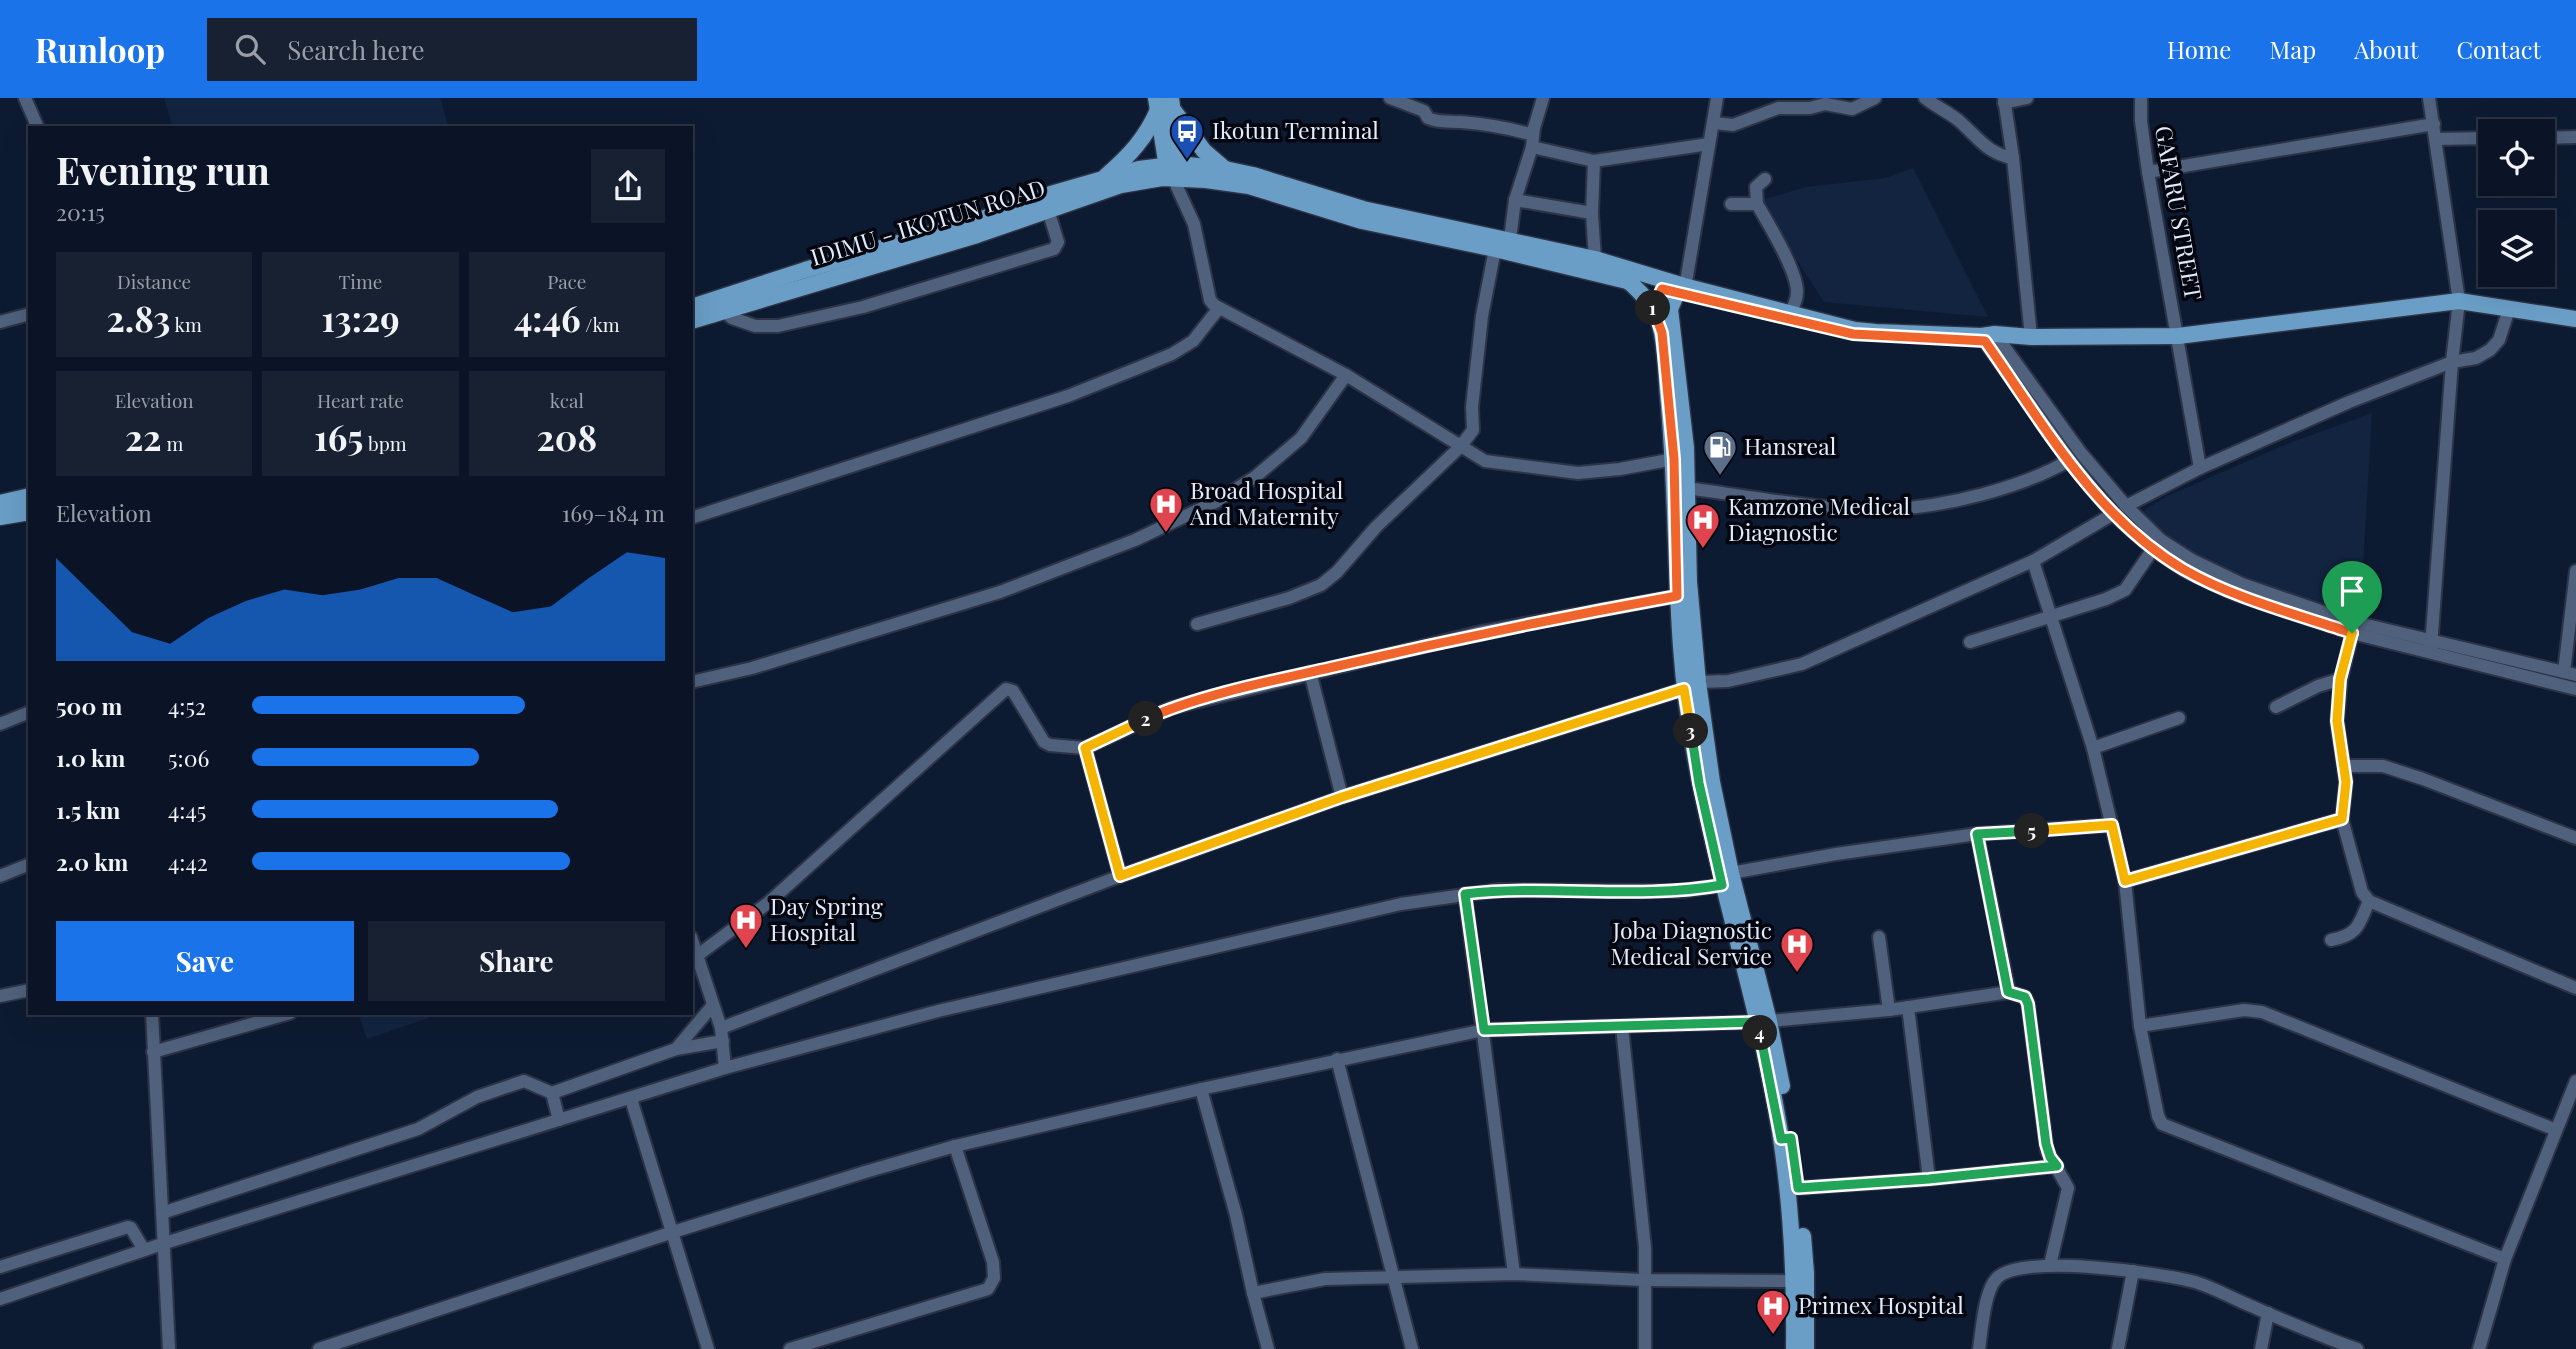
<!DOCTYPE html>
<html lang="en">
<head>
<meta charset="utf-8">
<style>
	body { margin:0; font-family:"Playfair Display",serif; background:#182132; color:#f1f3f6; height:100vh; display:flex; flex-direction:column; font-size:26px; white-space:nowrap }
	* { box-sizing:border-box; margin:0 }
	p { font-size:23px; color:#999ea7 }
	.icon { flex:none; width:38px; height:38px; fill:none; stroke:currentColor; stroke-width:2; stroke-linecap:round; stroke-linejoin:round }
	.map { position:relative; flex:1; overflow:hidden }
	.sheet { position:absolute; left:28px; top:28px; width:665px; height:889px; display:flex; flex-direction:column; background:#0a1426; border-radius:0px; box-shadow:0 7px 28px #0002,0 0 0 2px #2a3343 }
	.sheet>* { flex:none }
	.buttons { position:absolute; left:2478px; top:21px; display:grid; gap:14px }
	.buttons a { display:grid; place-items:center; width:77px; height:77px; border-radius:0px; background:#0a1426; box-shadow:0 7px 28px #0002,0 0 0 2px #2a3343; font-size:35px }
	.pin { position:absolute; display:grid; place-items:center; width:60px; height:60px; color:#fff; margin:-72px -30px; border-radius:50% 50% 50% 0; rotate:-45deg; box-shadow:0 0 7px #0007 }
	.pin .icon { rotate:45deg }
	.km { position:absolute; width:35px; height:35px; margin:-18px; border-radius:50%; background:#222; color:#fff; font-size:19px; line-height:35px; text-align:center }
	.round { display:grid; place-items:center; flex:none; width:74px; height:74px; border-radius:0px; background:#182132 }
	.headline { display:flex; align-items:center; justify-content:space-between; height:119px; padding:0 28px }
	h1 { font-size:38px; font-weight:700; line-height:52px }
	.figures { display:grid; grid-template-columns:repeat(3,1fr); gap:10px; height:119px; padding:7px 28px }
	.figures div { display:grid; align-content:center; border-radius:0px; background:#182132; text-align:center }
	.figures b { font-size:35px; font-weight:700 }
	.figures small { font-size:19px; font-weight:400 }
	.figures p { font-size:19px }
	.chart { height:196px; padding:14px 28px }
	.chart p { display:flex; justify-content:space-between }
	.chart svg { width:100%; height:126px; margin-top:7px; fill:#1a73e8; opacity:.7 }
	.action { display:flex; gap:14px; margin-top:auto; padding:14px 28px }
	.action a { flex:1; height:80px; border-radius:0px; background:#1a73e8; color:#fff; font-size:28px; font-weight:700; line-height:80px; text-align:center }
	.action a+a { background:#182132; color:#f1f3f6 }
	ul { padding:0 28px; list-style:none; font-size:23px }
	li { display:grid; grid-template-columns:112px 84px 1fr; align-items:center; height:52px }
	li i { height:18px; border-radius:9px; background:#1a73e8 }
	header { display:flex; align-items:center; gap:42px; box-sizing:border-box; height:98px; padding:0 35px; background:#1a73e8; color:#fff }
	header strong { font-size:33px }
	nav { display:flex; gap:38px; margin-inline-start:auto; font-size:24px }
	.search { width:490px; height:63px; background:#182132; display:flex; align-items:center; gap:18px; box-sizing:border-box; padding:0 24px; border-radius:0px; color:#999ea7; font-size:26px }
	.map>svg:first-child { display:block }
	.built { fill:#122440 }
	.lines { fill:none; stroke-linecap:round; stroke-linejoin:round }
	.minor-casing { stroke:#2d3346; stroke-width:16 }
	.major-casing { stroke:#2d3346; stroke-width:19 }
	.minor { stroke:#4f617c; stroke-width:12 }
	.major { stroke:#6a9ec6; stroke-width:16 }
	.split-1-casing { stroke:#fff; stroke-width:14 }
	.split-2-casing { stroke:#fff; stroke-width:14 }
	.split-3-casing { stroke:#fff; stroke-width:14 }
	.split-4-casing { stroke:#fff; stroke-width:14 }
	.split-5-casing { stroke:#fff; stroke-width:14 }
	.split-6-casing { stroke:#fff; stroke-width:14 }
	.split-1 { stroke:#f0652b; stroke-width:9 }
	.split-2 { stroke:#f0652b; stroke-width:9 }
	.split-3 { stroke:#f5b400; stroke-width:9 }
	.split-4 { stroke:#22a559; stroke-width:9 }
	.split-5 { stroke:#22a559; stroke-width:9 }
	.split-6 { stroke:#f5b400; stroke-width:9 }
	.labels { text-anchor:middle; stroke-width:7; stroke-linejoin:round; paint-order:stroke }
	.poi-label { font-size:23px; fill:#e1ebfb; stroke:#03060f; text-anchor:start }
	.street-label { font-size:23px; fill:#e1ebfb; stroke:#03060f }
</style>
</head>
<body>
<header>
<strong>Runloop</strong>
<div class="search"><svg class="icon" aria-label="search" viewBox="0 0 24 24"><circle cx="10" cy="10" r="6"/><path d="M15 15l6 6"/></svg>Search here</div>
<nav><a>Home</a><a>Map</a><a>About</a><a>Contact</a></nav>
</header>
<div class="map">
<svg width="2576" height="1251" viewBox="0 0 2576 1251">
	<rect width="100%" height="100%" fill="#0d1b32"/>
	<g class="built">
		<path d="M 164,0 L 440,0 L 449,30 L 173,30 Z"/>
		<path d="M 1913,70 L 1988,219 L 1824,204 L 1759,103 L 1806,89 L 1886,80 Z"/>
		<path d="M 2372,315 L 2360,519 L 2250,484 L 2182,451 L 2142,414 L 2167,398 L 2287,346 Z"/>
		<path d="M 358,915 L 443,915 L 367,941 Z"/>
	</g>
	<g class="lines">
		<defs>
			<g id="minor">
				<path d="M 25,0 L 38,30"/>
				<path d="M 1390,0 L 1424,13 L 1428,20 C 1438,25 1450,23 1461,24 C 1485,26 1510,30 1533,37"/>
				<path d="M 1925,0 C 1935,8 1948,14 1958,22 C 1977,38 1987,56 2013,60"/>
				<path d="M 2004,0 L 2013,60 L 2031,239"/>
				<path d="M 2141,0 L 2141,23 L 2148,74 L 2200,370"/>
				<path d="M 2429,0 L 2459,203 L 2452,264 L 2431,549"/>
				<path d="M 2004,5 L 2027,0"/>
				<path d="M 1714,25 L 1733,27 L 1778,10 L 1810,10 L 1825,6 L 1852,11 L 1875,0"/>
				<path d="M 2543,40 L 2576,39"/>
				<path d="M 2436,41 L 2490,40"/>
				<path d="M 1532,49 L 1594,63 L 1709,46"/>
				<path d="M 1594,63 L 1592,115 L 1595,161"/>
				<path d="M 2148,74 L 2434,26"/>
				<path d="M 1177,89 L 1194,126 L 1210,202 L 1214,207 L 1346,277 L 1485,363 L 1578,375 L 1620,371 L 1674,361"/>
				<path d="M 1515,102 L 1592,115"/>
				<path d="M 1731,106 L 1757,106 C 1768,125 1797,172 1797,194 C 1797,202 1794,208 1790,215"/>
				<path d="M 1757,106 L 1756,89 L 1765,81"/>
				<path d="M 1510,141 L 1515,102 L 1532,49 L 1534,30 L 1543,0"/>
				<path d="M 1684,196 L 1717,0"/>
				<path d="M 724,213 L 732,220 L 755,228 L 778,228 L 863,209 L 1054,151 L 1058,144 L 1048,112"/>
				<path d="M 0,224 L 30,216"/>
				<path d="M 1995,236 L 2081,355 L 2126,408 L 2161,442 L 2192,462 L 2242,486 L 2350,523 L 2576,577"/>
				<path d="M 1981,238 L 2070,362 L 2113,416 L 2153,451 L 2184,472 L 2235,496 L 2352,535 L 2576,591"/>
				<path d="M 1687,390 C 1754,399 1823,413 1890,411 C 1946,409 2021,390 2070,362"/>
				<path d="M 2126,408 L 2200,370 L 2349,304 L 2452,264 L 2476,260 L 2490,252 L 2499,242 L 2509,211"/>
				<path d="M 691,420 L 1068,298 L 1138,270 L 1172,256 L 1193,243 L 1219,210"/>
				<path d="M 2033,463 L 2093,650 L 2125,783 L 2140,928 L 2158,1018 L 2162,1026 L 2505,1161"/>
				<path d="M 1197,526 L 1289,500 L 1321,487 L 1337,474 L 1376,429 L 1460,349 L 1473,332 L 1472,309 L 1482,218 L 1495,151"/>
				<path d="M 2352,535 L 2341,581 L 2337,623 L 2346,684 L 2342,721 L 2362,794 L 2369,803 L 2576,890"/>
				<path d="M 1970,544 L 2106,501 L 2125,492 L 2153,451"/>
				<path d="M 1310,574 L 1342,699"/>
				<path d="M 2564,574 L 2576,473"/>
				<path d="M 691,584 L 752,570 L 1000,494 L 1135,442 L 1217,403 L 1255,379 L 1301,340 L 1346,277"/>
				<path d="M 1698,584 L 1728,583 L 1802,566 L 2033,463 L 2113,416"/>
				<path d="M 2276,609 L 2318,588 L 2341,581"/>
				<path d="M 0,626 L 30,614"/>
				<path d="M 1085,650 L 1120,778"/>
				<path d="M 2093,650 L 2179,620"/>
				<path d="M 2344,668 L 2383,668 L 2423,681 L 2576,740"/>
				<path d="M 1977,736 L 2009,894"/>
				<path d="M 1731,775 L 1836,756 L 1977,736 L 2112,727"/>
				<path d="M 0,778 L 30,766"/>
				<path d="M 2125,783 L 2342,721"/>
				<path d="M 1465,796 L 1514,1176"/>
				<path d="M 691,839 L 721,930 L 725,970"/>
				<path d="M 1879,839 L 1889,912"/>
				<path d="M 2331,842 C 2358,837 2359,827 2369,803"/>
				<path d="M 698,857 L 768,805 L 1006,591 L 1013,593 L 1044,644 L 1050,647 L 1085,650 L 1171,610 L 1481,534 L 1677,498"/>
				<path d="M 0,898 L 30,892"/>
				<path d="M 1908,909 L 1929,1081"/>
				<path d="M 152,915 L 169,1251"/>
				<path d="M 1769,923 L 1889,912 L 2009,894 L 2025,899 L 2028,906 L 2047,1053 L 2068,1090 L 2050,1167"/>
				<path d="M 2140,928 L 2244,912 L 2262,914 L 2556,1032"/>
				<path d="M 1622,929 L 1645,1150 L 1645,1251"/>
				<path d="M 721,930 L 1120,778 L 1342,699 L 1684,591"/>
				<path d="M 676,951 L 713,907"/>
				<path d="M 153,954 L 290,915"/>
				<path d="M 1337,961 L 1412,1251"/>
				<path d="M 1201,991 L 1236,1117 L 1253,1195 L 1268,1251"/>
				<path d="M 631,1001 L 708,1251"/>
				<path d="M 559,1022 L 552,995 L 676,951 L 723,943"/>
				<path d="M 1799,1090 L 1929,1081 L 2057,1068"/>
				<path d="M 162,1115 L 418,1031 L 477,999 L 524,983 L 552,995"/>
				<path d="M 0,1169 L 128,1129 L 131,1130 L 144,1152"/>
				<path d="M 1253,1195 L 1325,1181 L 1514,1176 L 1643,1182 L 1795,1183"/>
				<path d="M 0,1201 L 165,1145 L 725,970 L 938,913 L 1401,806 L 1499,792 L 1683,793 L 1722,787"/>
				<path d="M 319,1251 L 673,1134 L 865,1074 L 955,1048 L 1201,991 L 1484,932 L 1757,924"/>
				<path d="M 790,1251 L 988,1191 L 994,1180 L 993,1164 L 955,1048"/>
				<path d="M 1979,1251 C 1982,1232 1984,1193 1997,1180 C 2021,1155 2162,1175 2195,1184 C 2212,1189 2228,1198 2244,1205 C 2281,1221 2319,1238 2357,1251"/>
				<path d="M 2118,1251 L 2133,1173"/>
				<path d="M 2261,1251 L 2268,1215"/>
				<path d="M 2479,1251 L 2505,1161 L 2576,983"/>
			</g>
			<g id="major">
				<path d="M 1156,0 L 1168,76"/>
				<path d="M 1171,0 L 1180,74"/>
				<path d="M 1174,13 L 1204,53 L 1225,71"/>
				<path d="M 1106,78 C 1129,58 1146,40 1158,12"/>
				<path d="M 1628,183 C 1642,195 1655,209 1660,227 C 1666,249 1666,275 1668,298 C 1676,381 1675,465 1681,549 C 1692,707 1748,856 1776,1011 C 1791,1091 1795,1170 1794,1251"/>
				<path d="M 1677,195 L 1670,211 L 1686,350 L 1689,484 L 1698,584 L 1712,684 L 1731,775 L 1769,923 L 1782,988"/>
				<path d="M 691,209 L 805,172 L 992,118 L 1051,96 L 1103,81 L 1139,71 L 1179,66 L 1225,71 L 1253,77 L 1363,111 L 1595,161 L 1684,188 L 1855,232 L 1876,234 L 1981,238 L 1995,236 L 2031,239 L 2178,238 L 2459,203 L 2576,221"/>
				<path d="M 691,223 L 977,137 L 1121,87 L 1162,80 L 1206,82 L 1249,88 L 1362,123 L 1495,151 L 1627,183"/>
				<path d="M 0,405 L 30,398"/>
				<path d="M 0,419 L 30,414"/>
				<path d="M 1803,1138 L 1806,1175 L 1806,1251"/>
			</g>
		</defs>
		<use href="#minor" class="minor-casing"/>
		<use href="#major" class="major-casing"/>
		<use href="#minor" class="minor"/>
		<use href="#major" class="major"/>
	</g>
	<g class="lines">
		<defs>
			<path id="split-1" d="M 1653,210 L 1662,191 L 1853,236 L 1985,243 C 2042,324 2095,419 2183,471 C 2235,501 2296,516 2352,535"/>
			<path id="split-2" d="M 1146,621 C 1199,597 1271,583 1329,570 C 1445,543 1561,519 1677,498 L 1674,361 L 1662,235 L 1653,210"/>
			<path id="split-3" d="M 1146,621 L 1085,650 L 1120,778 L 1342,699 L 1684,591 L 1691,633"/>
			<path id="split-4" d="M 1691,633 L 1699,685 L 1722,787 C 1637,802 1550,786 1465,796 L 1484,932 L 1757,924 L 1760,935"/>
			<path id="split-5" d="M 1760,935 L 1781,1041 L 1791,1040 L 1798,1090 L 1929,1081 L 2057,1068 L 2050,1059 L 2046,1046 L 2028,906 L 2025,899 L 2008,894 L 1977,736 L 2032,733"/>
			<path id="split-6" d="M 2032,733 L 2112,727 L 2125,783 L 2342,721 L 2346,684 L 2337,623 L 2340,581 L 2352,535"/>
		</defs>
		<use href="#split-1" class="split-1-casing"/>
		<use href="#split-2" class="split-2-casing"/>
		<use href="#split-3" class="split-3-casing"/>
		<use href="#split-4" class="split-4-casing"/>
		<use href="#split-5" class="split-5-casing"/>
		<use href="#split-6" class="split-6-casing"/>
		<use href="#split-1" class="split-1"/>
		<use href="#split-2" class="split-2"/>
		<use href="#split-3" class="split-3"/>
		<use href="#split-4" class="split-4"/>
		<use href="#split-5" class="split-5"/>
		<use href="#split-6" class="split-6"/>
	</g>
	<defs>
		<symbol id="bus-pin" viewBox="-11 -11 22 30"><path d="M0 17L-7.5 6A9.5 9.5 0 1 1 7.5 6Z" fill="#1a4fb4" stroke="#03060f"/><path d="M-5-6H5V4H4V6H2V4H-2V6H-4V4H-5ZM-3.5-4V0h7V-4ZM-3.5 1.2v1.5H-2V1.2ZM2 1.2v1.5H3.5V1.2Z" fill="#fff"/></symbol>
		<symbol id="fuel-pin" viewBox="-11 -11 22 30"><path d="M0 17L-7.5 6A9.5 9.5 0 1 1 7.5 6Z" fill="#5c6f8a" stroke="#03060f"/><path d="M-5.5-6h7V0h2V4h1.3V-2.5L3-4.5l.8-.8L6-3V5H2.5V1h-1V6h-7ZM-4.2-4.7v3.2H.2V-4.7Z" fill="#fff"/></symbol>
		<symbol id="hospital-pin" viewBox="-11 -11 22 30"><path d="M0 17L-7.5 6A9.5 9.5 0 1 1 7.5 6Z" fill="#e0444e" stroke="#03060f"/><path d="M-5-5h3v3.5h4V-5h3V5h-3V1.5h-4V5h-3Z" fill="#fff"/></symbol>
	</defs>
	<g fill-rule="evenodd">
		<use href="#bus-pin" x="1168" y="14" width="38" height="52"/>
		<use href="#fuel-pin" x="1701" y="330" width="38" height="52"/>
		<use href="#hospital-pin" x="1147" y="387" width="38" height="52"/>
		<use href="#hospital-pin" x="1684" y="403" width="38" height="52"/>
		<use href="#hospital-pin" x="727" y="803" width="38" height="52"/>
		<use href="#hospital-pin" x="1778" y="827" width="38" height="52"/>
		<use href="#hospital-pin" x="1754" y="1189" width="38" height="52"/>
	</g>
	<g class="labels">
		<g class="poi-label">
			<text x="1212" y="41">Ikotun Terminal</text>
			<text x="1744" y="357">Hansreal</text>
			<text x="1190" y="401">Broad Hospital<tspan x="1190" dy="26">And Maternity</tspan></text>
			<text x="1728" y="417">Kamzone Medical<tspan x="1728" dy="26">Diagnostic</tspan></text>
			<text x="770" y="817">Day Spring<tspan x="770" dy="26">Hospital</tspan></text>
			<text x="1772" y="841" text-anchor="end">Joba Diagnostic<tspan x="1772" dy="26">Medical Service</tspan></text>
			<text x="1798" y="1216">Primex Hospital</text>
		</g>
		<g class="street-label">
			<text transform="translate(2178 115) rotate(80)" y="8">GAFARU STREET</text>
			<text transform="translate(928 125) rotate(-17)" y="8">IDIMU - IKOTUN ROAD</text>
		</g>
	</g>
</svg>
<div class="buttons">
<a><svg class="icon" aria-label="locate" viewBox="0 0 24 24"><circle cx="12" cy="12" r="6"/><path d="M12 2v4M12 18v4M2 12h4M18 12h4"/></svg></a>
<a><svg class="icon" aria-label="layers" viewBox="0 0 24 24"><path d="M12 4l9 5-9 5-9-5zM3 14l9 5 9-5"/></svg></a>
</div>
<div class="pin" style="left:2352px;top:535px;background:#1e9e55"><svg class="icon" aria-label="arrive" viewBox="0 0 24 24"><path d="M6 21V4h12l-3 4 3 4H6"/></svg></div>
<b class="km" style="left:1653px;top:210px">1</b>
<b class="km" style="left:1146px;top:621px">2</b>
<b class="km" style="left:1691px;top:633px">3</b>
<b class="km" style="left:1760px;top:935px">4</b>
<b class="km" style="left:2032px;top:733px">5</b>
<section class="sheet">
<div class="headline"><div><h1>Evening run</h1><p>20:15</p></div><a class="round"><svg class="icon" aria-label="share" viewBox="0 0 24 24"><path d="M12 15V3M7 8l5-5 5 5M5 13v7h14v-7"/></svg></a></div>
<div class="figures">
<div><p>Distance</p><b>2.83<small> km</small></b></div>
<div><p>Time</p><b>13:29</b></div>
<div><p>Pace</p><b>4:46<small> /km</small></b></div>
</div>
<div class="figures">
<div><p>Elevation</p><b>22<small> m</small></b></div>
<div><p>Heart rate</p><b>165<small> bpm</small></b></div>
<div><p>kcal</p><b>208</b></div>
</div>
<div class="chart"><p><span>Elevation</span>169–184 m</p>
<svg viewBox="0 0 160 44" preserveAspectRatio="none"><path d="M0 44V8L10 21L20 34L30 38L40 29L50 23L60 19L70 21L80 19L90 15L100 15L110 21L120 27L130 25L140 15L150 6L160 8V44z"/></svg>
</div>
<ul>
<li><b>500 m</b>4:52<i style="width:66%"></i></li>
<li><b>1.0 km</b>5:06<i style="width:55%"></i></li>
<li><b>1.5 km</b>4:45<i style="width:74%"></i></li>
<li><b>2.0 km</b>4:42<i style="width:77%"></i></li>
</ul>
<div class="action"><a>Save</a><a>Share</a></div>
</section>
</div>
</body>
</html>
